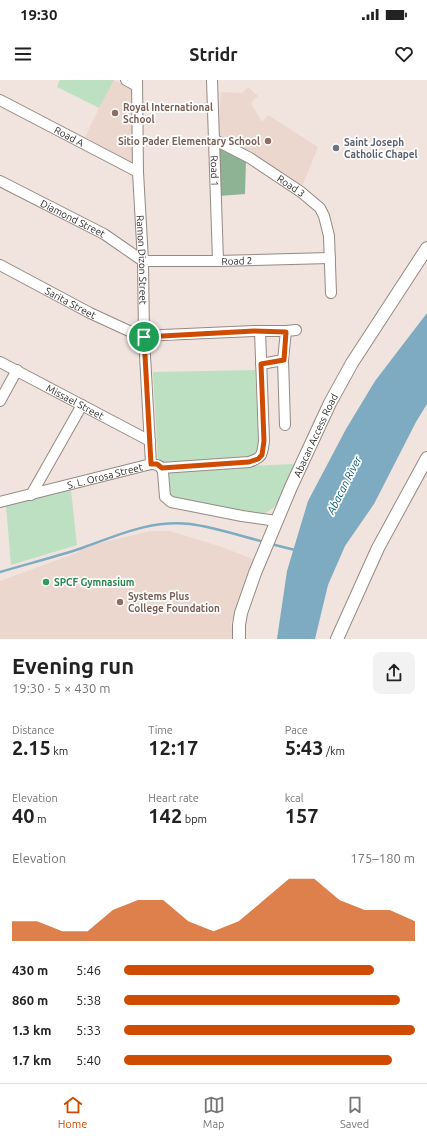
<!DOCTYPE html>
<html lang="en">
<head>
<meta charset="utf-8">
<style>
	body { margin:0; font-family:Ubuntu,sans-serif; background:#f2f2f2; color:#222; height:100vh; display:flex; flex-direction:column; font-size:15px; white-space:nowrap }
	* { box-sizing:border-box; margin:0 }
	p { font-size:13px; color:#767676 }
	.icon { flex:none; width:22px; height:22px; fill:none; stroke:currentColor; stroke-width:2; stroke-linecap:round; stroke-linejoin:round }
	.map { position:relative; height:559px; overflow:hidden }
	.side { display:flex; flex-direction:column; background:#fff; flex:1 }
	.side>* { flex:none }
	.pin { position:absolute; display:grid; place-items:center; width:34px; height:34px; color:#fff; margin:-17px; border:2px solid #fff; border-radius:50%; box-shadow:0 1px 4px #0007 }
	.round { display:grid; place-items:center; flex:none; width:42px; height:42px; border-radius:8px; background:#f2f2f2 }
	.head { display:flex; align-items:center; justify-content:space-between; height:68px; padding:0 12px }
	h1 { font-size:22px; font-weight:700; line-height:30px }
	.metrics { display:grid; grid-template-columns:repeat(3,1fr); gap:6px; height:68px; padding:4px 12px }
	.metrics div { display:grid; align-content:center }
	.metrics b { font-size:20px; font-weight:700 }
	.metrics small { font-size:11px; font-weight:400 }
	.metrics p { font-size:11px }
	.chart { height:112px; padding:8px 12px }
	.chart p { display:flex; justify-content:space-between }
	.chart svg { width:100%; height:72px; margin-top:4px; fill:#cf4b00; opacity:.7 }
	ul { padding:0 12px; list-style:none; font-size:13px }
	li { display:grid; grid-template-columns:64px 48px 1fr; align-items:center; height:30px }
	li i { height:10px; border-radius:5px; background:#cf4b00 }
	.status { display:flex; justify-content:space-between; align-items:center; height:28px; padding:0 20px; background:#fff; direction:ltr }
	.status svg { height:11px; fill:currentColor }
	header { display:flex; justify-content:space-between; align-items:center; height:52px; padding:0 12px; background:#fff; font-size:18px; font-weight:700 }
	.tab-bar { display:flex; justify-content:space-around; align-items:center; height:56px; border-top:1px solid #e0e0e0; background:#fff; font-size:11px; color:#767676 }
	.tab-bar a { display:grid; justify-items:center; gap:2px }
	.tab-bar .active { color:#cf4b00 }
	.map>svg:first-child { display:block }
	.built { fill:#ebd7ce }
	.green { fill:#bde0c3 }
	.forest { fill:#8db294 }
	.water { fill:#7eabc1 }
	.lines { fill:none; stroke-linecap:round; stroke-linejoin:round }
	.stream { stroke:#7eabc1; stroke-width:2.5 }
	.minor-casing { stroke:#958983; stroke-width:12 }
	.tertiary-casing { stroke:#958983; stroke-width:14 }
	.minor { stroke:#fff; stroke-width:10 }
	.tertiary { stroke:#fff; stroke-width:12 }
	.route-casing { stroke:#fff; stroke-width:8 }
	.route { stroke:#cf4b00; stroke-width:5 }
	.education-dot { fill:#8d6e63; stroke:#fff; stroke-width:1.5 }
	.worship-dot { fill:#6b7280; stroke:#fff; stroke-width:1.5 }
	.leisure-dot { fill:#2e9e5b; stroke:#fff; stroke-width:1.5 }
	.labels { text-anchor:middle; stroke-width:3.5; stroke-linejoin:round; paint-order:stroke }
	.education-label { font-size:10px; font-weight:bold; fill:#785e54; stroke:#fff; text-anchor:start }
	.street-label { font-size:10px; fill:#2e2927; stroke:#fff }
	.worship-label { font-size:10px; font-weight:bold; fill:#5b616d; stroke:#fff; text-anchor:start }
	.leisure-label { font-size:10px; font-weight:bold; fill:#27864d; stroke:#fff; text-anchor:start }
	.water-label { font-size:11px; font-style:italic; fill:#005a79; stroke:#fff }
</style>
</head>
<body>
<div class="status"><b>19:30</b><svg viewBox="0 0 49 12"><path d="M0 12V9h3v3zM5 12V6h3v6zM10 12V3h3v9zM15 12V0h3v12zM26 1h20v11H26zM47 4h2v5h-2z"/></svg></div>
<header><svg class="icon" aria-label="menu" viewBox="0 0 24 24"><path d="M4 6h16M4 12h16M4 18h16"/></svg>Stridr<svg class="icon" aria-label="heart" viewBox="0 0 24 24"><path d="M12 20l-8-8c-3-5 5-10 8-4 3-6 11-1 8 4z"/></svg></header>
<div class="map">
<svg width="427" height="559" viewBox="0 0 427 559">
	<rect width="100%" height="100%" fill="#f1e4de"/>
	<g class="built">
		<path d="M 113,0 L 134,9 L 135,84 L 85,57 Z"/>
		<path d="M 248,7 L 258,16 L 251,23 L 262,42 L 268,35 L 318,67 L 301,109 L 218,55 L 221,12 L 242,13 Z"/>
		<path d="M 150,451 L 170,451 L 222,467 L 255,480 L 231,543 L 233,559 L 0,559 L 0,501 L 79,472 L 80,468 Z"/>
	</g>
	<g class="green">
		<path d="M 60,0 L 114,0 L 99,28 L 57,7 Z"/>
		<path d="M 255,290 L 259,369 L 258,373 L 248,378 L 158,382 L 153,292 Z"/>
		<path d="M 295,384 L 277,424 C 272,430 266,433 259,435 L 172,418 L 170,416 L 169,395 L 170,392 L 175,389 Z"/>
		<path d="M 71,410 L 77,465 L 11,485 L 6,426 Z"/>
	</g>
	<path class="forest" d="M 224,67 L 246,81 L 245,114 L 219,116 L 220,69 Z"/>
	<path class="water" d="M 427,233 L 427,324 L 416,342 L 374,424 L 345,466 L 328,505 L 315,559 L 277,559 L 287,491 L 308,421 L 346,349 L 375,301 Z"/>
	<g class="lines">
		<g class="stream">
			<path d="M 271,464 L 295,470"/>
			<path d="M 0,492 C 27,484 55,477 82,468 C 119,455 149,440 190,444 C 214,447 241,456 264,462"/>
		</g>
		<defs>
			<g id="minor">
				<path d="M 126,0 L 137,6"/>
				<path id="s1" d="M 137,0 L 138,92 L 143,181 L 144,257 L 151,384"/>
				<path id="s2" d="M 212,0 L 218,181"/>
				<path id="s3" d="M 0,20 L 138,92"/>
				<path id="s4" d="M 215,60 L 250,78 L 301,112 L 320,128 L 324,136 L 329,156 L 331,213"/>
				<path id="s5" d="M 0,101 L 104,154 L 143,181 L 218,181 L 330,178"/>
				<path id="s6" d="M 0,185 L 90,233 L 140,256 L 254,251 L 286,251 L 296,250"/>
				<path id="s7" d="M 0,282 L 150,361"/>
				<path d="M 261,284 L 283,280"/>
				<path d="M 0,321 L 17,290"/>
				<path d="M 285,345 L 283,280 L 286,251"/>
				<path d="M 161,388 L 249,382 C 263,377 262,375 264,361 L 260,251"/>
				<path d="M 31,415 L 82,325"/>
				<path id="s8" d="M 0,422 L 151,384 C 158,385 161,385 163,392 L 165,417 L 171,422 L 242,436 L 277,441"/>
			</g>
			<g id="tertiary">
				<path id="s9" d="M 239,559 L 239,545 L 241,533 L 255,493 L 291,407 L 330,323 L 352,283 L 427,168"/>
				<path d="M 337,559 L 378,468 L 427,378"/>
			</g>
		</defs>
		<use href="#minor" class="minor-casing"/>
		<use href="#tertiary" class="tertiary-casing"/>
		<use href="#minor" class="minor"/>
		<use href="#tertiary" class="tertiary"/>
	</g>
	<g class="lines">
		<defs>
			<path id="route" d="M 254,251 L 286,252 L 284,280 L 261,284 L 264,361 L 262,375 L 258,379 L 249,382 L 162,388 L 157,384 L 151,384 L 144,257 Z"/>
		</defs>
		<use href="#route" class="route-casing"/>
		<use href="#route" class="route"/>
	</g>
	<g class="education-dot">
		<circle cx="115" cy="33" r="4"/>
		<circle cx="268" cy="61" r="4"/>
		<circle cx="120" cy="522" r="4"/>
	</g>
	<circle class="worship-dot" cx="336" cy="68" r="4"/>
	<circle class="leisure-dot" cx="46" cy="502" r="4"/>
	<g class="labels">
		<g class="education-label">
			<text x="123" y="31">Royal International<tspan x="123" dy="12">School</tspan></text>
			<text x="260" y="65" text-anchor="end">Sitio Pader Elementary School</text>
			<text x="128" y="520">Systems Plus<tspan x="128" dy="12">College Foundation</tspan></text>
		</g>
		<g class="street-label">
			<text dy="4" stroke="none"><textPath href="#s3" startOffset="78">Road A</textPath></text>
			<text dy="4" stroke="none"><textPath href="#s2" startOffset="91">Road 1</textPath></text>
			<text dy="4" stroke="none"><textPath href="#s4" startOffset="89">Road 3</textPath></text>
			<text dy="4" stroke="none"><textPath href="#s5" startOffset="82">Diamond Street</textPath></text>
			<text dy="4" stroke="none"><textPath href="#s1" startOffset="180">Ramon Dizon Street</textPath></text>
			<text dy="4" stroke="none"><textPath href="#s5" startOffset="258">Road 2</textPath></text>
			<text dy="4" stroke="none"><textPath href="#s6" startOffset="80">Sarita Street</textPath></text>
			<text dy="4" stroke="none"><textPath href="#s7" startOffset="85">Missael Street</textPath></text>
			<text dy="4" stroke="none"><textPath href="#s9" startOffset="219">Abacan Access Road</textPath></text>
			<text dy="4" stroke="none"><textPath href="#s8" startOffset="108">S. L. Orosa Street</textPath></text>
		</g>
		<g class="worship-label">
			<text x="344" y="66">Saint Joseph<tspan x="344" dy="12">Catholic Chapel</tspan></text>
		</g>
		<g class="leisure-label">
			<text x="54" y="506">SPCF Gymnasium</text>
		</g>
		<g class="water-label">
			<text transform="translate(344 405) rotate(-63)" y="4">Abacan River</text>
		</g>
	</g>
</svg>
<div class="pin" style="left:144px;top:257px;background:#1e9e55"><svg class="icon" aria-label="arrive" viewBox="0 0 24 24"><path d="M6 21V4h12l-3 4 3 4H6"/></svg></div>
</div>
<section class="side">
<div class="head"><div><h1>Evening run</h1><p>19:30 · 5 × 430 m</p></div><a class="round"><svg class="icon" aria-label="share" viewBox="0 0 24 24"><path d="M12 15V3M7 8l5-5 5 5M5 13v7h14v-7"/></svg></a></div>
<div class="metrics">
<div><p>Distance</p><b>2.15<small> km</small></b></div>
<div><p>Time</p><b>12:17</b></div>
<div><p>Pace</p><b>5:43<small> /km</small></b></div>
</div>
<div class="metrics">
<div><p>Elevation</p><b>40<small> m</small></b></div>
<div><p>Heart rate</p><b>142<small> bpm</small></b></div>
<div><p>kcal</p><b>157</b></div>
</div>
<div class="chart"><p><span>Elevation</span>175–180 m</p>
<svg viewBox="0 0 160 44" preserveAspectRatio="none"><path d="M0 44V32L10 32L20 38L30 38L40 25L50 19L60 19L70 32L80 38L90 32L100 19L110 6L120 6L130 19L140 25L150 25L160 32V44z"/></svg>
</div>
<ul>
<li><b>430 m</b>5:46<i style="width:86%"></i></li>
<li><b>860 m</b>5:38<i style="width:95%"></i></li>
<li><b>1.3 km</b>5:33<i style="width:100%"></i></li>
<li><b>1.7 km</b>5:40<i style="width:92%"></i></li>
</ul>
</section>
<nav class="tab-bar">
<a class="active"><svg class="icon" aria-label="home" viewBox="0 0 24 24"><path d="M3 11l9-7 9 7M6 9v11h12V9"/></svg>Home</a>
<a><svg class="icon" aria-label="map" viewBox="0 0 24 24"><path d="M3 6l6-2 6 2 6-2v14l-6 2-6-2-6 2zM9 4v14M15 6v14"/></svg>Map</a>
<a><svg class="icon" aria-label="saved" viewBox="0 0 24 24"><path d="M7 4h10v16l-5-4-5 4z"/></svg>Saved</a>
</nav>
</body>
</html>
